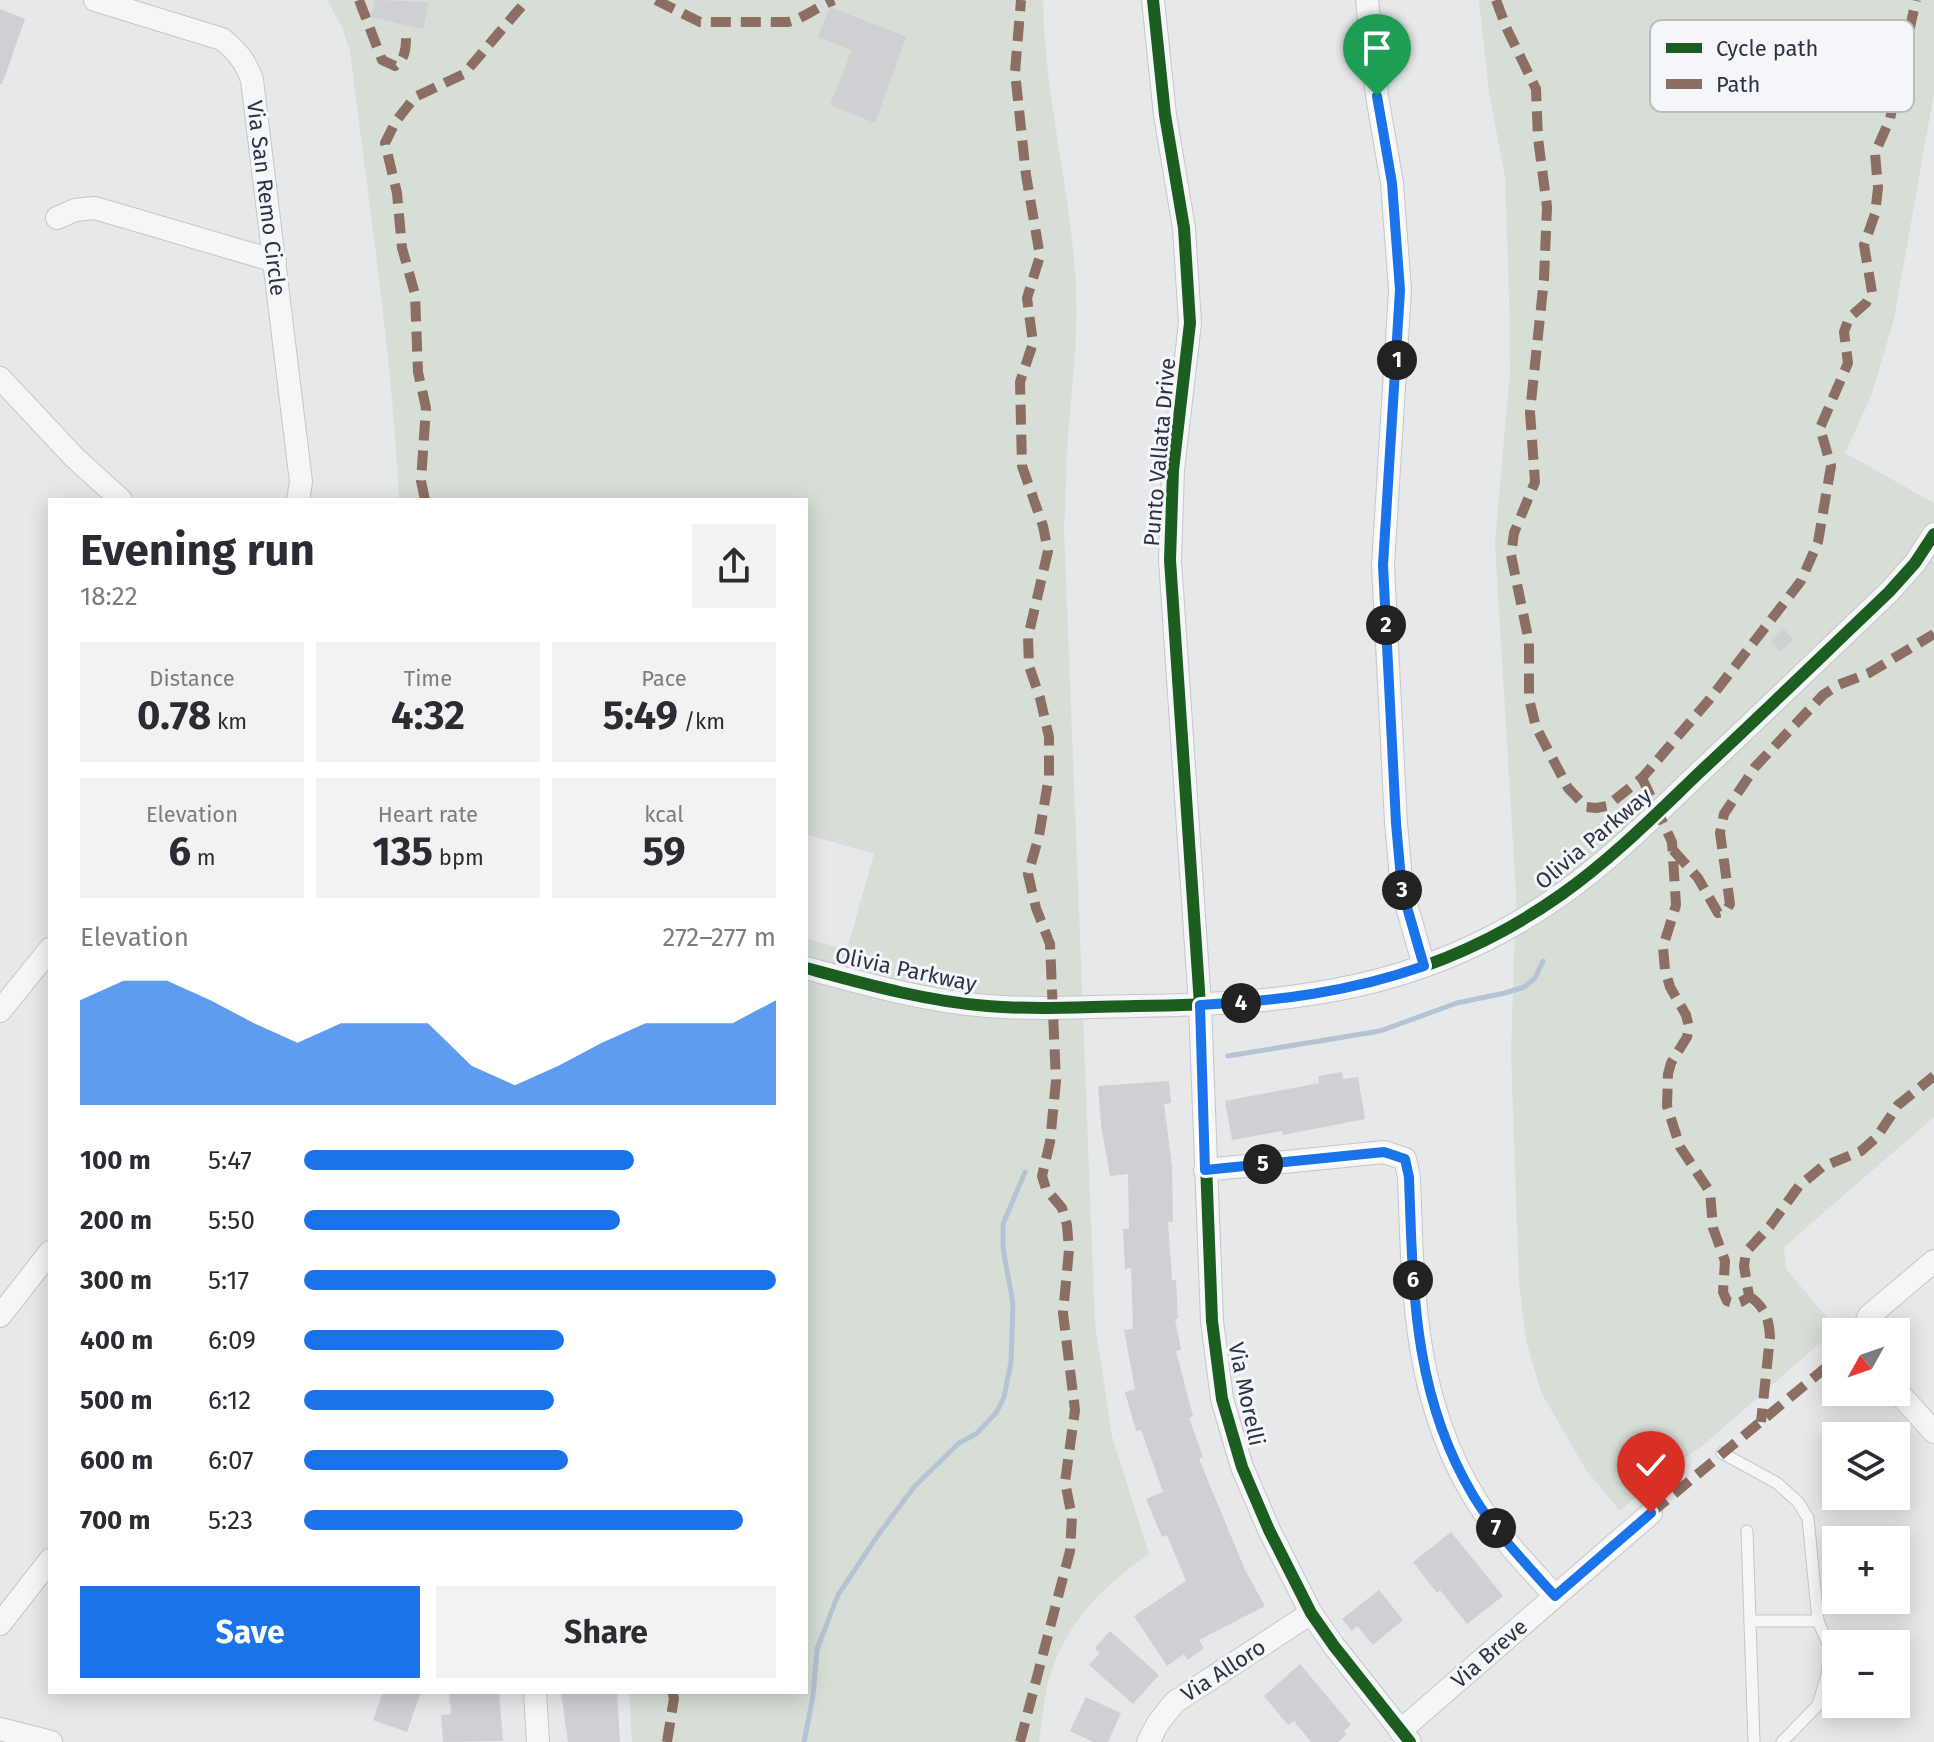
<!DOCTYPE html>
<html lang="en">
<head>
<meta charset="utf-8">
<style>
	body { margin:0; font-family:"Fira Sans",sans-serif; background:#f2f2f3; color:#2b2b33; height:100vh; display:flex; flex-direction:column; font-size:30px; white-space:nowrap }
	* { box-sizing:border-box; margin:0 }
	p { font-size:26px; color:#7c7c81 }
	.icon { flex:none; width:44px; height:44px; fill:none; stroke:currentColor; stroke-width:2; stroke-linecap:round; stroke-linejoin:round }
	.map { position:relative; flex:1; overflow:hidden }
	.drawer { position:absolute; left:48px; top:498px; width:760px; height:1196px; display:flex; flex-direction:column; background:#fff; border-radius:0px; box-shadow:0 4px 20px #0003 }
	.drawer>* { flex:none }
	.needle { width:52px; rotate:230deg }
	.tools { position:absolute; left:1822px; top:1318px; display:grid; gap:16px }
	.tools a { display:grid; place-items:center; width:88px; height:88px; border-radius:0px; background:#fff; box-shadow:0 4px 20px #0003; font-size:40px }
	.pin { position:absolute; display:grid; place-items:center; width:68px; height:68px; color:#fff; margin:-82px -34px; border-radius:50% 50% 50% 0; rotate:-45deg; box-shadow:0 0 8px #0007 }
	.pin .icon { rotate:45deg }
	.km { position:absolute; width:40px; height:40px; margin:-20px; border-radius:50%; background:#222; color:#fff; font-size:22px; line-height:40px; text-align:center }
	.round { display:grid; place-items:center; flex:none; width:84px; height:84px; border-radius:0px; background:#f2f2f3 }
	.summary { display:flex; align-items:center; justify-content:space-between; height:136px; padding:0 32px }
	h1 { font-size:44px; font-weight:700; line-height:60px }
	.stats { display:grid; grid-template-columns:repeat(3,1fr); gap:12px; height:136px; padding:8px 32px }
	.stats div { display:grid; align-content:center; border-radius:0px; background:#f2f2f3; text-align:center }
	.stats b { font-size:40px; font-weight:700 }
	.stats small { font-size:22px; font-weight:400 }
	.stats p { font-size:22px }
	.chart { height:224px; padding:16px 32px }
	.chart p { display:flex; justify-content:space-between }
	.chart svg { width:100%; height:144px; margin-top:8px; fill:#1a73e8; opacity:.7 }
	.action { display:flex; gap:16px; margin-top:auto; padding:16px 32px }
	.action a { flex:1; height:92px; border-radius:0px; background:#1a73e8; color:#fff; font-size:32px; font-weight:700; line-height:92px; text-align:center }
	.action a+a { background:#f2f2f3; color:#2b2b33 }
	ul { padding:0 32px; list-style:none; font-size:26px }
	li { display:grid; grid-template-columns:128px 96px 1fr; align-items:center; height:60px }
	li i { height:20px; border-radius:10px; background:#1a73e8 }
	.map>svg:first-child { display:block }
	.green { fill:#d6ded6 }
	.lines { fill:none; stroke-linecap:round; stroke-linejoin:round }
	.stream { stroke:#b4c4d5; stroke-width:5 }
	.building { fill:#ced0d3 }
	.lane-casing { stroke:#c4c6c8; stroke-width:13 }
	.street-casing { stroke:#c4c6c8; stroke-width:24 }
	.lane { stroke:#f5f6f7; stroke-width:11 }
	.street { stroke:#f5f6f7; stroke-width:22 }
	.quiet { stroke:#8d6e63; stroke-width:10; stroke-dasharray:20 10; stroke-linecap:butt }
	.cycleway-casing { stroke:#f4f6f9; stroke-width:17 }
	.cycleway { stroke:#1b5e20; stroke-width:12 }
	.route-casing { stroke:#fff; stroke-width:16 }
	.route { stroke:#1a73e8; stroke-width:10 }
	.labels { text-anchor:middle; stroke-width:6; stroke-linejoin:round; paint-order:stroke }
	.street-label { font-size:22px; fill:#2b3445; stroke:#f4f6f9 }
	.key { fill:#f4f6f9; stroke:#b8bcc3; stroke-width:2 }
	.key-label { font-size:22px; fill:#2b3445 }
</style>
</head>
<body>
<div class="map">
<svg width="1934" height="1742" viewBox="0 0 1934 1742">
	<rect width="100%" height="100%" fill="#e6e8ea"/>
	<g class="green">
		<path d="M 327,0 L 1043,0 C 1044,97 1072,193 1076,290 C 1078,340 1072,387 1068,436 C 1066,466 1066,497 1064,527 L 1095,1324 L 1112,1436 L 1149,1554 C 1102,1587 1065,1623 1049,1680 C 1043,1700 1042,1722 1039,1742 L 632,1742 L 629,1692 L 806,1692 L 806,938 L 847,950 L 874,854 L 806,834 L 806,500 L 399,500 C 392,350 368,200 350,51 L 342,27 Z"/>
		<path d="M 1479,0 L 1934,0 L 1934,93 L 1894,319 L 1871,396 L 1845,453 L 1934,503 L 1934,1117 L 1784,1247 L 1786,1269 L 1831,1322 L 1828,1336 L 1701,1447 L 1664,1472 L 1620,1511 L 1586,1470 L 1541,1392 L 1526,1340 L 1519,1282 L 1511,1054 L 1516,893 L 1495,543 L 1510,371 L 1509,295 L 1505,176 L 1489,93 Z"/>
	</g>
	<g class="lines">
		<g class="stream">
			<path d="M 1228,1056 L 1380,1031 L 1457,1003 L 1505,993 L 1524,987 L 1535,978 L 1543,961"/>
			<path d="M 804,1742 L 813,1696 L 817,1649 L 838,1595 L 878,1535 L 914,1487 L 959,1443 L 976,1434 L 996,1413 L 1004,1397 L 1011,1362 L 1013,1304 L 1003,1248 L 1003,1224 L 1025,1172"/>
		</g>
	</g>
	<g class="building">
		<path d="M 375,0 L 429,2 L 423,29 L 371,17 Z"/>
		<path d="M 830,7 L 906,37 L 875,123 L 830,105 L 852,50 L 818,37 Z"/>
		<path d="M 0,9 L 25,19 L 2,84 L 0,84 Z"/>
		<path d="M 1784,629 L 1793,640 L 1780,652 L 1771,641 Z"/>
		<path d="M 1342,1072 L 1343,1079 L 1358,1077 L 1365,1119 L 1283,1135 L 1282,1131 L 1232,1140 L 1225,1101 L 1319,1083 L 1318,1076 Z"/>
		<path d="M 1169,1081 L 1171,1103 L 1164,1104 L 1172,1167 L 1173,1222 L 1168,1222 L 1172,1280 L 1176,1280 L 1178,1319 L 1175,1319 L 1181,1350 L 1176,1351 L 1193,1416 L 1189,1418 L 1203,1457 L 1199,1459 L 1245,1570 L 1265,1606 L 1199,1640 L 1204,1648 L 1188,1660 L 1184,1654 L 1167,1666 L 1134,1616 L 1186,1581 L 1167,1535 L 1162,1537 L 1146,1499 L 1163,1492 L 1141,1430 L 1136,1431 L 1125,1392 L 1135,1389 L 1124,1330 L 1133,1329 L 1131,1268 L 1125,1269 L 1123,1229 L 1129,1229 L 1128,1174 L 1110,1176 L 1101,1125 L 1098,1086 Z"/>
		<path d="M 1451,1532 L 1503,1596 L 1467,1624 L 1440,1590 L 1437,1593 L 1413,1562 Z"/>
		<path d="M 1379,1590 L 1403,1620 L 1373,1645 L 1357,1626 L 1352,1631 L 1342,1619 Z"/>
		<path d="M 1110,1631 L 1159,1675 L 1133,1704 L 1089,1665 L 1100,1653 L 1095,1648 Z"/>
		<path d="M 1300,1664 L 1351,1725 L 1344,1731 L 1347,1734 L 1338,1742 L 1311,1742 L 1294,1721 L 1288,1725 L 1264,1696 Z"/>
		<path d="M 383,1692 L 421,1692 L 407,1732 L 373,1720 Z"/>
		<path d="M 449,1692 L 499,1692 L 503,1741 L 443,1742 L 441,1715 L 451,1714 Z"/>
		<path d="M 561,1692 L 617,1692 L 620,1742 L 568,1742 Z"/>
		<path d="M 1086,1697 L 1121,1713 L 1108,1742 L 1093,1742 L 1070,1731 Z"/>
	</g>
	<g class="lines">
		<defs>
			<g id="lane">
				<path d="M 1722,1453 L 1777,1483 L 1798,1502 L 1808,1518 L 1818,1621 L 1830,1648 L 1827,1675 L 1818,1705 L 1782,1742"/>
				<path d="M 1747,1531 L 1754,1742"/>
				<path d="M 1750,1621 L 1818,1621"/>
			</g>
			<g id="street">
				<path d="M 95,0 L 222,39 C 237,51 246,62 252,80 L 301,482 L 298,500"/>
				<path d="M 1153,0 L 1165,115 L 1184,228 L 1190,323 L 1173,470 L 1170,560 L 1200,1005 L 1212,1321 L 1222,1399 L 1242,1467 L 1269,1530 L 1311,1613 L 1334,1646 L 1410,1742"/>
				<path d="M 1367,0 L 1377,96 L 1392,183 L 1400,290 L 1383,565 L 1396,823 L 1402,890 L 1424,966"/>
				<path d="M 57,218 L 75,210 L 95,208 L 275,261"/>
				<path d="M 0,378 L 74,457 L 121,500"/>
				<path d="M 806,968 C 865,984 925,1001 987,1006 C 1036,1010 1086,1007 1135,1006 C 1295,1004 1427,990 1562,894 C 1613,858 1657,813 1701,771 C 1764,712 1826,652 1889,592 L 1915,563 L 1934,534"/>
				<path d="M 0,1011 L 50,949"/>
				<path d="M 1205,1170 L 1384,1152 L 1405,1159 L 1409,1177 C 1413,1291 1413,1396 1474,1497 C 1496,1533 1527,1565 1555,1596"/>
				<path d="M 0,1316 L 50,1252"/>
				<path d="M 1862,1332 L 1869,1316 L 1934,1261"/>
				<path d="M 1896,1390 L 1934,1432"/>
				<path d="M 0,1624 L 50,1560"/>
				<path d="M 535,1692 L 538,1742"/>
				<path d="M 0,1729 L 51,1742"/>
				<path d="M 1400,1731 L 1651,1513"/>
				<path d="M 1148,1742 L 1158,1723 L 1175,1702 L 1311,1613"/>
			</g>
		</defs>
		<use href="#lane" class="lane-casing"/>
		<use href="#street" class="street-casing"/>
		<use href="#lane" class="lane"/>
		<use href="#street" class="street"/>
		<g class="quiet">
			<path d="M 359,0 L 382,60 L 395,66 C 407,57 406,46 406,32"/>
			<path d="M 656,0 L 700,22 L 788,22 C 805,18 818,6 834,0"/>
			<path d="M 1496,0 L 1506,27 L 1536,89 L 1538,138 L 1547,207 L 1544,279 L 1530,412 L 1535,482 L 1514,533 L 1511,555 L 1529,642 L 1529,699 L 1536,727 L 1568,788 L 1586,807 L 1596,808 L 1607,806 L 1642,778 L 1709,700 L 1801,581 L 1818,542 L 1831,466 L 1820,428 L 1848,363 L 1844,332 L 1849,318 L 1866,303 L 1872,292 L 1864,245 L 1875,214 L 1878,188 L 1875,153 L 1890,119 L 1916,0"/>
			<path d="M 425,500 L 421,481 L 426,408 L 418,372 L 415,294 L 402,248 L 397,193 L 385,143 L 396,121 L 415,97 L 464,74 L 527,0"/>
			<path d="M 1642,778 L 1672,842 L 1676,905 L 1663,947 L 1665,970 L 1670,987 L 1686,1015 L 1689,1027 L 1687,1037 L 1671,1063 L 1668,1074 L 1667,1106 L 1680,1147 L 1710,1192 L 1713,1228 L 1725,1261 L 1723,1292 L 1727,1301 C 1736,1305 1742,1303 1749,1296 L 1744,1266 L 1746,1252 L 1770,1226 L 1799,1186 L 1822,1167 L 1861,1151 L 1877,1137 L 1898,1105 L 1934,1076"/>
			<path d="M 1673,850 L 1698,878 L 1718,913 L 1726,911 L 1730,904 L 1720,833 L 1724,814 L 1755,767 L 1823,695 L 1838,685 L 1869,673 L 1934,634"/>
			<path d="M 1749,1296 C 1765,1307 1769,1319 1770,1337 L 1761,1422"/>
			<path d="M 1651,1513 L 1836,1359"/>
			<path d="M 667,1742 L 674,1698 L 672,1692"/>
			<path d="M 1020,1742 L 1070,1551 L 1072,1517 L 1065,1482 L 1075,1410 L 1063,1313 L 1069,1250 L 1067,1225 L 1062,1208 L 1046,1189 L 1042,1176 L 1050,1142 L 1056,1081 L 1050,944 L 1036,908 L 1028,874 L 1039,836 L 1049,776 L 1049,737 L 1040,698 L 1029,666 L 1028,637 L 1048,551 L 1043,526 L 1022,466 L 1020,382 L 1033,343 L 1027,298 L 1040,256 L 1026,175 L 1015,72 L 1021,0"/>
		</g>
		<defs>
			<g id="cycleway">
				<path d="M 1153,0 L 1165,115 L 1184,228 L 1190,323 L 1173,470 L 1170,560 L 1200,1005 L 1212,1321 L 1222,1399 L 1242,1467 L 1269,1530 L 1311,1613 L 1334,1646 L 1410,1742"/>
				<path d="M 806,968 C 865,984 925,1001 987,1006 C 1036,1010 1086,1007 1135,1006 C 1295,1004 1427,990 1562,894 C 1613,858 1657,813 1701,771 C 1764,712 1826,652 1889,592 L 1915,563 L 1934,534"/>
			</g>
		</defs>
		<use href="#cycleway" class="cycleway-casing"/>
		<use href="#cycleway" class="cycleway"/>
	</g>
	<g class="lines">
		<defs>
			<path id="route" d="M 1377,96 L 1392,183 L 1400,290 L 1383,565 L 1396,823 L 1402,890 L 1424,966 C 1350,992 1278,1001 1200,1005 L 1205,1170 L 1384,1152 L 1405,1159 L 1409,1177 C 1413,1291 1413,1396 1474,1497 C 1496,1533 1527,1565 1555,1596 L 1651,1513"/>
		</defs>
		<use href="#route" class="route-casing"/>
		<use href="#route" class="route"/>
	</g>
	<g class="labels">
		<g class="street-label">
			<text transform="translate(267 198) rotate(83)" y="8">Via San Remo Circle</text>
			<text transform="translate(1159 452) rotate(-85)" y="8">Punto Vallata Drive</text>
			<text transform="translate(1593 838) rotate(-40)" y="8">Olivia Parkway</text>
			<text transform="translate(906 969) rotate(12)" y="8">Olivia Parkway</text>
			<text transform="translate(1247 1394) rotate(78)" y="8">Via Morelli</text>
			<text transform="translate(1489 1653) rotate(-41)" y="8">Via Breve</text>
			<text transform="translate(1223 1670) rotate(-33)" y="8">Via Alloro</text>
		</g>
	</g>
	<rect x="1650" y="20" width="264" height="92" rx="12" class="key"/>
	<rect x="1666" y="43" width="36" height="10" fill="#1b5e20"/>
	<rect x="1666" y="79" width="36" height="10" fill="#8d6e63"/>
	<g class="key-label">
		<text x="1716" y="56">Cycle path</text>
		<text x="1716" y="92">Path</text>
	</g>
</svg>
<div class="tools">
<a><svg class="needle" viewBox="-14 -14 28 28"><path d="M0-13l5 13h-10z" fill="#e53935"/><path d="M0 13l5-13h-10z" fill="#7c7c81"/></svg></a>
<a><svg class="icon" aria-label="layers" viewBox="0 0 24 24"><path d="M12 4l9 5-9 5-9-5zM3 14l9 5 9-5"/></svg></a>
<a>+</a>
<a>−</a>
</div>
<div class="pin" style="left:1377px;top:96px;background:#1e9e55"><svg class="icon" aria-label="arrive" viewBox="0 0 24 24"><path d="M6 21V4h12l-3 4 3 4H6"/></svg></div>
<div class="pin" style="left:1651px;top:1513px;background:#d93025"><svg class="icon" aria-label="check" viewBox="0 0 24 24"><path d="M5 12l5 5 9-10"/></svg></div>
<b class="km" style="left:1397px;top:360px">1</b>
<b class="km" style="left:1386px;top:625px">2</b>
<b class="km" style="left:1402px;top:890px">3</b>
<b class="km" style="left:1241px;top:1003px">4</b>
<b class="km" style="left:1263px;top:1164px">5</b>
<b class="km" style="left:1413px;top:1280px">6</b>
<b class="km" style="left:1496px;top:1528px">7</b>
<section class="drawer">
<div class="summary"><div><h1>Evening run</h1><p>18:22</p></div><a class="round"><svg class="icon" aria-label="share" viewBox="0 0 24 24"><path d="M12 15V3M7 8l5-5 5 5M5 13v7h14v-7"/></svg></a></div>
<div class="stats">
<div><p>Distance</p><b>0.78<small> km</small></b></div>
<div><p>Time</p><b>4:32</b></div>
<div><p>Pace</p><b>5:49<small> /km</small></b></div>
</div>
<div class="stats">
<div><p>Elevation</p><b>6<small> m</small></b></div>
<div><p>Heart rate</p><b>135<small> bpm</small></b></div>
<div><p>kcal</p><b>59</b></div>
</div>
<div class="chart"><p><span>Elevation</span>272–277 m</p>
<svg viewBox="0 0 160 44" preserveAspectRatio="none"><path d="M0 44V12L10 6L20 6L30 12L40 19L50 25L60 19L70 19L80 19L90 32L100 38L110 32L120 25L130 19L140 19L150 19L160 12V44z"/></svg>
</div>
<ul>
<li><b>100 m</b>5:47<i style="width:70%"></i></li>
<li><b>200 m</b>5:50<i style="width:67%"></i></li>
<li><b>300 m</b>5:17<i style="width:100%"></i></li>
<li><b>400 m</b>6:09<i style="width:55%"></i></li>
<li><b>500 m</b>6:12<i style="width:53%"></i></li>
<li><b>600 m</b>6:07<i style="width:56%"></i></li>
<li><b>700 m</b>5:23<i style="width:93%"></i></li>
</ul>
<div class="action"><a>Save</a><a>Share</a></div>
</section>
</div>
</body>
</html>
